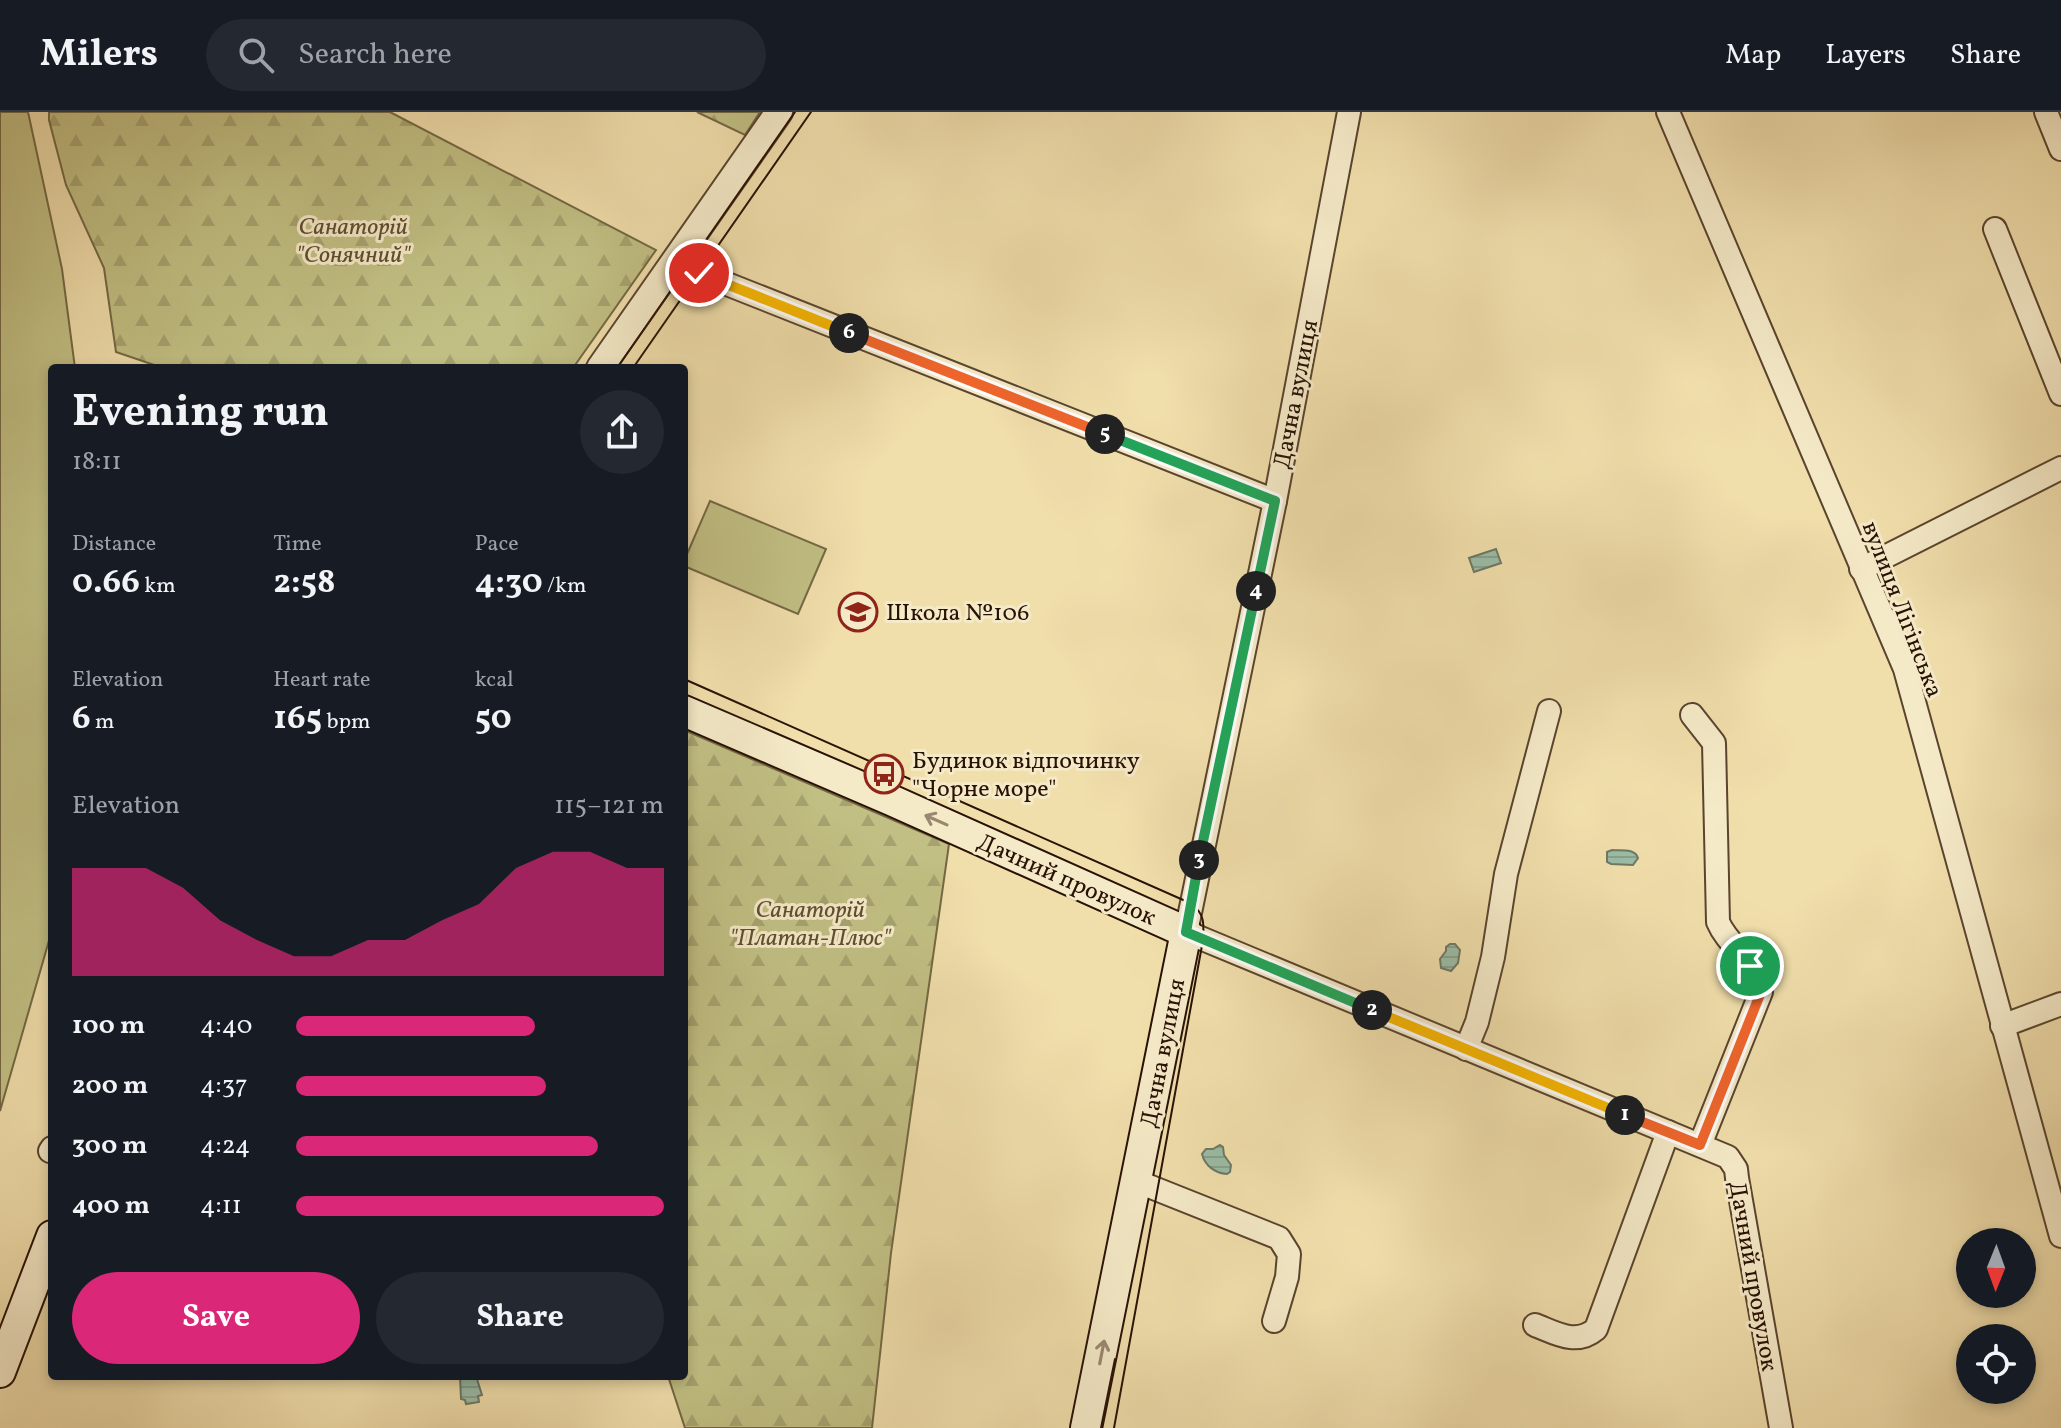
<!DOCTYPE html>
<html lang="en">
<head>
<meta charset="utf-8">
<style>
	body { margin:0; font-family:Vollkorn,serif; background:#242831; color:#f1f3f6; height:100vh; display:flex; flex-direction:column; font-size:30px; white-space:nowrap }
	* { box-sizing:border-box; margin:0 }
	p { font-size:26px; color:#9ea1a6 }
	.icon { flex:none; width:44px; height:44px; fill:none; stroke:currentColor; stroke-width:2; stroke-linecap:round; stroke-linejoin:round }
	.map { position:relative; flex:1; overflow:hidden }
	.drawer { position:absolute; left:48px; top:252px; width:640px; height:1016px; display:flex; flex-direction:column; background:#171b24; border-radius:8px; box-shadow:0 4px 12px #0003 }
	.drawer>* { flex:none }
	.needle { width:52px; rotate:181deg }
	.fabs { position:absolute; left:1956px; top:1116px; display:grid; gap:16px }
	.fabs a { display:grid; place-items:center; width:80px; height:80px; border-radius:50%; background:#171b24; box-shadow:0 4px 12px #0003; font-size:40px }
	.pin { position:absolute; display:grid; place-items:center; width:68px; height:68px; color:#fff; margin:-34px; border:4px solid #fff; border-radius:50%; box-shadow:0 2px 8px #0007 }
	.km { position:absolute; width:40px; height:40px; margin:-20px; border-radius:50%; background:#222; color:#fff; font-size:22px; line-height:40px; text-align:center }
	.round { display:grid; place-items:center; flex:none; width:84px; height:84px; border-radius:42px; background:#242831 }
	.head { display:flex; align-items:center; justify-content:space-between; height:136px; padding:0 24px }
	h1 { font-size:44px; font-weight:700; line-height:60px }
	.stats { display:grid; grid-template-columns:repeat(3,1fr); gap:12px; height:136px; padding:8px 24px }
	.stats div { display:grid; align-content:center }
	.stats b { font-size:34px; font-weight:700 }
	.stats small { font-size:22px; font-weight:400 }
	.stats p { font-size:22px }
	.chart { height:224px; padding:16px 24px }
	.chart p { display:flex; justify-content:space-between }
	.chart svg { width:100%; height:144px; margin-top:8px; fill:#db2777; opacity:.7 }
	.cta { display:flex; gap:16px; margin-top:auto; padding:16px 24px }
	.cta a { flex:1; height:92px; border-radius:48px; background:#db2777; color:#fff; font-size:32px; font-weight:700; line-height:92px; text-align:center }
	.cta a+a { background:#242831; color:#f1f3f6 }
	ul { padding:0 24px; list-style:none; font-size:26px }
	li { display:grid; grid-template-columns:128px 96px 1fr; align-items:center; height:60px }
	li i { height:20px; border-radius:10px; background:#db2777 }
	header { display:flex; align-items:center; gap:48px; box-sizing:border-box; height:112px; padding:0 40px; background:#171b24; border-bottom:2px solid #363941 }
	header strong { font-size:38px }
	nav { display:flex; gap:44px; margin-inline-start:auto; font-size:28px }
	.search { width:560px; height:72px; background:#242831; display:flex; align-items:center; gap:20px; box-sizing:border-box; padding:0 28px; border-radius:44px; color:#9ea1a6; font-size:30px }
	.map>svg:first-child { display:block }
	.green { fill:#c1bf83; stroke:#746844; stroke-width:2 }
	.forest { fill:url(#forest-firs); stroke:#746844; stroke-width:2 }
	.water { fill:url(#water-rules); stroke:#6d7866; stroke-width:2 }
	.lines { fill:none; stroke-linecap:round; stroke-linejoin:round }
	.minor-casing { stroke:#5a442e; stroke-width:26 }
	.tertiary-casing { stroke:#5a442e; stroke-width:30 }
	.secondary-casing { stroke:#281105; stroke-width:34 }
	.minor { stroke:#f5eac8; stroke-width:22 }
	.tertiary { stroke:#f5eac8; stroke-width:26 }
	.secondary { stroke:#f5eac8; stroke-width:30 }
	.tram { stroke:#281105; stroke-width:2 }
	.oneway { stroke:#998870 }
	.split-1-casing { stroke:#fff; stroke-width:16 }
	.split-2-casing { stroke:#fff; stroke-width:16 }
	.split-3-casing { stroke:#fff; stroke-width:16 }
	.split-4-casing { stroke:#fff; stroke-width:16 }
	.split-5-casing { stroke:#fff; stroke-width:16 }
	.split-6-casing { stroke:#fff; stroke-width:16 }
	.split-7-casing { stroke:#fff; stroke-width:16 }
	.split-1 { stroke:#f0652b; stroke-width:10 }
	.split-2 { stroke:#f5b400; stroke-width:10 }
	.split-3 { stroke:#22a559; stroke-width:10 }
	.split-4 { stroke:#22a559; stroke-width:10 }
	.split-5 { stroke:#22a559; stroke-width:10 }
	.split-6 { stroke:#f0652b; stroke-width:10 }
	.split-7 { stroke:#f5b400; stroke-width:10 }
	.labels { text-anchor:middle; stroke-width:6; stroke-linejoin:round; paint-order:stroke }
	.park-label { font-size:24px; font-style:italic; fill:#5e4e31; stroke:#f5eac8 }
	.street-label { font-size:24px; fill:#281105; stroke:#f5eac8 }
	.poi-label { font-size:24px; fill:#281105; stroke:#f5eac8; text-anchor:start }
</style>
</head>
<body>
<header>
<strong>Milers</strong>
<div class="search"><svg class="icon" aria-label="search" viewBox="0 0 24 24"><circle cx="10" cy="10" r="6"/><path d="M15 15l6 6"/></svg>Search here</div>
<nav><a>Map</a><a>Layers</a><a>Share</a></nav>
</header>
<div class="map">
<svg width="2061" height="1316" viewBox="0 0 2061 1316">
	<defs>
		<pattern id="forest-firs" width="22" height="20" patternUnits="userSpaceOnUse" patternTransform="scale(2)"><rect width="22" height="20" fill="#c1bf83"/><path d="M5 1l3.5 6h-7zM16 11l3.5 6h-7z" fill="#a6a370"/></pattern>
		<pattern id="water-rules" width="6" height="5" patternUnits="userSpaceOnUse" patternTransform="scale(2)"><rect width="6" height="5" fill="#9bbca6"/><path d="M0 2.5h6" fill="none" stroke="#86a18d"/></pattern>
	</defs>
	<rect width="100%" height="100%" fill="#f0deab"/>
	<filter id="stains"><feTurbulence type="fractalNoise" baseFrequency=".0025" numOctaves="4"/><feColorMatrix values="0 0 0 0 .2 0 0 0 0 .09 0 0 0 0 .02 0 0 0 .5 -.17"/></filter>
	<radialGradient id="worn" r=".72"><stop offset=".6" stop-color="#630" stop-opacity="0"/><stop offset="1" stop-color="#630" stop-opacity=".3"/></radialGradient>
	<g class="green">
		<path d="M 0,0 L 28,0 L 62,157 L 75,256 L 52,256 L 52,818 L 0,999 Z"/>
		<path d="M 710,389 L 826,437 L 798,502 L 684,454 L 684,449 Z"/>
	</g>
	<g class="forest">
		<path d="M 49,0 L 390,0 L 656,138 L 573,256 L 163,256 L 116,240 L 104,156 L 66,73 L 49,8 Z"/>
		<path d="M 697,0 L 760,0 L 745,23 Z"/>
		<path d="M 684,618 L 949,732 L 891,1141 L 872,1316 L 685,1316 L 668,1264 L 684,1264 Z"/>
	</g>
	<g class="water">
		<path d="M 1496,437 L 1501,451 L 1474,460 L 1469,446 Z"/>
		<path d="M 1612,738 C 1621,739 1635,736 1638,746 L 1633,753 L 1611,752 L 1607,750 L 1607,740 Z"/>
		<path d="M 1450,832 L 1455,832 L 1460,838 L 1458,851 L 1451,859 L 1441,856 L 1440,847 L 1446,839 L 1446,835 Z"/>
		<path d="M 1220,1033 L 1223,1035 L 1224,1043 L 1231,1053 L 1230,1060 L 1227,1062 C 1215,1061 1205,1054 1202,1042 L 1206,1037 L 1213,1037 Z"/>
		<path d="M 460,1264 L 476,1264 L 482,1283 L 478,1284 L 479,1290 L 466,1292 L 465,1288 L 461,1287 Z"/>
	</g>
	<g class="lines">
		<defs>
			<g id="minor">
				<path d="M 1349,0 L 1275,389 L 1186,820 L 1728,1045 L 1736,1057 L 1737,1066 L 1781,1316"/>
				<path d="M 1668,0 L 1905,557 L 2061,1124"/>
				<path d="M 2046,0 L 2061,37"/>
				<path d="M 1995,117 L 2061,282"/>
				<path d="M 674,151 L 1275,389"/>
				<path d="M 1861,457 L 2061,356"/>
				<path d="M 1692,603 L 1714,631 L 1718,810 C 1729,836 1760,851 1761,880 L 1700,1033"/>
				<path d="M 2002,914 L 2061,892"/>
				<path d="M 1466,937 L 1477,910 L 1493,845 L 1506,762 L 1549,599"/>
				<path d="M 50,1039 L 52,1036"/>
				<path d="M 1136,1069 L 1279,1126 L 1289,1142 L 1287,1165 L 1274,1209"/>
				<path d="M 1535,1213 C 1556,1221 1576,1234 1596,1217 L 1668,1020"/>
			</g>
			<path id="tertiary" d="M 600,256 L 779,0"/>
			<g id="secondary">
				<path d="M 684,599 L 891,688 L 1186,820 L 1086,1316"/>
				<path d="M 0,1260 L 52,1124"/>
			</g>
		</defs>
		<use href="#minor" class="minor-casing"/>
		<use href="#tertiary" class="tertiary-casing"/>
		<use href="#secondary" class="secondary-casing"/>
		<use href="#minor" class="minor"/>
		<use href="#tertiary" class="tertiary"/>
		<use href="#secondary" class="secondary"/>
		<g class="tram">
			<path d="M 617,256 L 795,0"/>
			<path d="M 633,256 L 811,0"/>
			<path d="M 684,567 L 1190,791 C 1205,801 1204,812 1203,828 L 1114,1316"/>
			<path d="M 1101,1316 L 1115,1247"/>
		</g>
	</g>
	<defs><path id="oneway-shaft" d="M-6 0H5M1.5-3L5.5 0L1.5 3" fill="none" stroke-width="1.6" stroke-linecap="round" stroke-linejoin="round" transform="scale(2)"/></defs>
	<g class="oneway">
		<use href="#oneway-shaft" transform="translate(936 708) rotate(-156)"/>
		<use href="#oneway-shaft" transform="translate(1102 1240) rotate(-79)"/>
	</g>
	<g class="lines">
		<defs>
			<path id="split-1" d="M 1625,1003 L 1700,1033 L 1761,880 C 1761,869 1758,862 1750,854"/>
			<path id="split-2" d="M 1372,898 L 1625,1003"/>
			<path id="split-3" d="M 1199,748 L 1186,820 L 1372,898"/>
			<path id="split-4" d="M 1199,748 L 1256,479"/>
			<path id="split-5" d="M 1105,322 L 1275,389 L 1256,479"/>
			<path id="split-6" d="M 849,221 L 1105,322"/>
			<path id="split-7" d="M 699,161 L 849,221"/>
		</defs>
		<use href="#split-1" class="split-1-casing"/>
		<use href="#split-2" class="split-2-casing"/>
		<use href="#split-3" class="split-3-casing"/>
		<use href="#split-4" class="split-4-casing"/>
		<use href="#split-5" class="split-5-casing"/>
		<use href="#split-6" class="split-6-casing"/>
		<use href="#split-7" class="split-7-casing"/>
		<use href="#split-1" class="split-1"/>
		<use href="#split-2" class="split-2"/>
		<use href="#split-3" class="split-3"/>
		<use href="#split-4" class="split-4"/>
		<use href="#split-5" class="split-5"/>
		<use href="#split-6" class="split-6"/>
		<use href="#split-7" class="split-7"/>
	</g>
	<defs>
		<symbol id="school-ring" viewBox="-11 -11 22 22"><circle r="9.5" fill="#f5eac8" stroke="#8f2418" stroke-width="1.5"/><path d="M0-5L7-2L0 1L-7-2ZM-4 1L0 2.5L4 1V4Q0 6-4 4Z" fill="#8f2418"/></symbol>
		<symbol id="bus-ring" viewBox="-11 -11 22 22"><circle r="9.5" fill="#f5eac8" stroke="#8f2418" stroke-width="1.5"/><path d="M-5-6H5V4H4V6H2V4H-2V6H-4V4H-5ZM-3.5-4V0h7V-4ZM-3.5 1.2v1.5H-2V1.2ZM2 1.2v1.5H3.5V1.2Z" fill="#8f2418"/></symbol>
	</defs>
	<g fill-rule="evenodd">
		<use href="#school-ring" x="836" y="478" width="44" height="44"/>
		<use href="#bus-ring" x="862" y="640" width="44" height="44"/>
	</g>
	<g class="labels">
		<g class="park-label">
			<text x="353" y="122">Санаторій<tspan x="353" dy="28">"Сонячний"</tspan></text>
			<text x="810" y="805">Санаторій<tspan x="810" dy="28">"Платан-Плюс"</tspan></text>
		</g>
		<g class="street-label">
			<text transform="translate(1295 282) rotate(-79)" y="8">Дачна вулиця</text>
			<text transform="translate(1903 497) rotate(69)" y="8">вулиця Лігінська</text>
			<text transform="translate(1067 767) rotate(24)" y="8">Дачний провулок</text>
			<text transform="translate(1162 941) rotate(-79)" y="8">Дачна вулиця</text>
			<text transform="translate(1754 1164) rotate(80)" y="8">Дачний провулок</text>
		</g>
		<g class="poi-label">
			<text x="886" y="508">Школа №106</text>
			<text x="912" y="656">Будинок відпочинку<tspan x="912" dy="28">"Чорне море"</tspan></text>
		</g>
	</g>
	<rect width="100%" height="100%" filter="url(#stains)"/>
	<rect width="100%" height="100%" fill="url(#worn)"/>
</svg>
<div class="fabs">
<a><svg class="needle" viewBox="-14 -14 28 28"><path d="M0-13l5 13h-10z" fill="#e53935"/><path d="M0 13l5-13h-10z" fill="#9ea1a6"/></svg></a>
<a><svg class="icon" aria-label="locate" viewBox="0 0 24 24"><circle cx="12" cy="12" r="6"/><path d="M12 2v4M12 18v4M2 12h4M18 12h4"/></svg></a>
</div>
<div class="pin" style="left:1750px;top:854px;background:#1e9e55"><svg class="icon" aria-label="arrive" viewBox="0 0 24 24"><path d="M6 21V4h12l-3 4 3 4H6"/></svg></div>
<div class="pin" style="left:699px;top:161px;background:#d93025"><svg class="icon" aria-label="check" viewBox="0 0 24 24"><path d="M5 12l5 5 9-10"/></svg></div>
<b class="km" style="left:1625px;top:1003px">1</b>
<b class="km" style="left:1372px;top:898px">2</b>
<b class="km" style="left:1199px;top:748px">3</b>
<b class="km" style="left:1256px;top:479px">4</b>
<b class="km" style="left:1105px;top:322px">5</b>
<b class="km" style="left:849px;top:221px">6</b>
<section class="drawer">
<div class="head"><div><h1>Evening run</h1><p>18:11</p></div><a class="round"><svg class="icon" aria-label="share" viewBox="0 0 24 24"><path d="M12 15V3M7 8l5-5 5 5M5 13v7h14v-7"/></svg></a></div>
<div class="stats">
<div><p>Distance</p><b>0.66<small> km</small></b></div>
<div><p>Time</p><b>2:58</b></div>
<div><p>Pace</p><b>4:30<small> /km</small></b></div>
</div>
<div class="stats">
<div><p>Elevation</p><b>6<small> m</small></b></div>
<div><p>Heart rate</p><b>165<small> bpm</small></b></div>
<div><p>kcal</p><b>50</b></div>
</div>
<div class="chart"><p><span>Elevation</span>115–121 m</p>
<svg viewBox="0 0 160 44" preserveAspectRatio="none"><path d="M0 44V11L10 11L20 11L30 17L40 27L50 33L60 38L70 38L80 33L90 33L100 27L110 22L120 11L130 6L140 6L150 11L160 11V44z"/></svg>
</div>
<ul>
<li><b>100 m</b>4:40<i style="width:65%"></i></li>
<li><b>200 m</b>4:37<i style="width:68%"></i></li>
<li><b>300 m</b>4:24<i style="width:82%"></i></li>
<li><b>400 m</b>4:11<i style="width:100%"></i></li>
</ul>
<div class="cta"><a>Save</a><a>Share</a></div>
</section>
</div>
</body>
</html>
